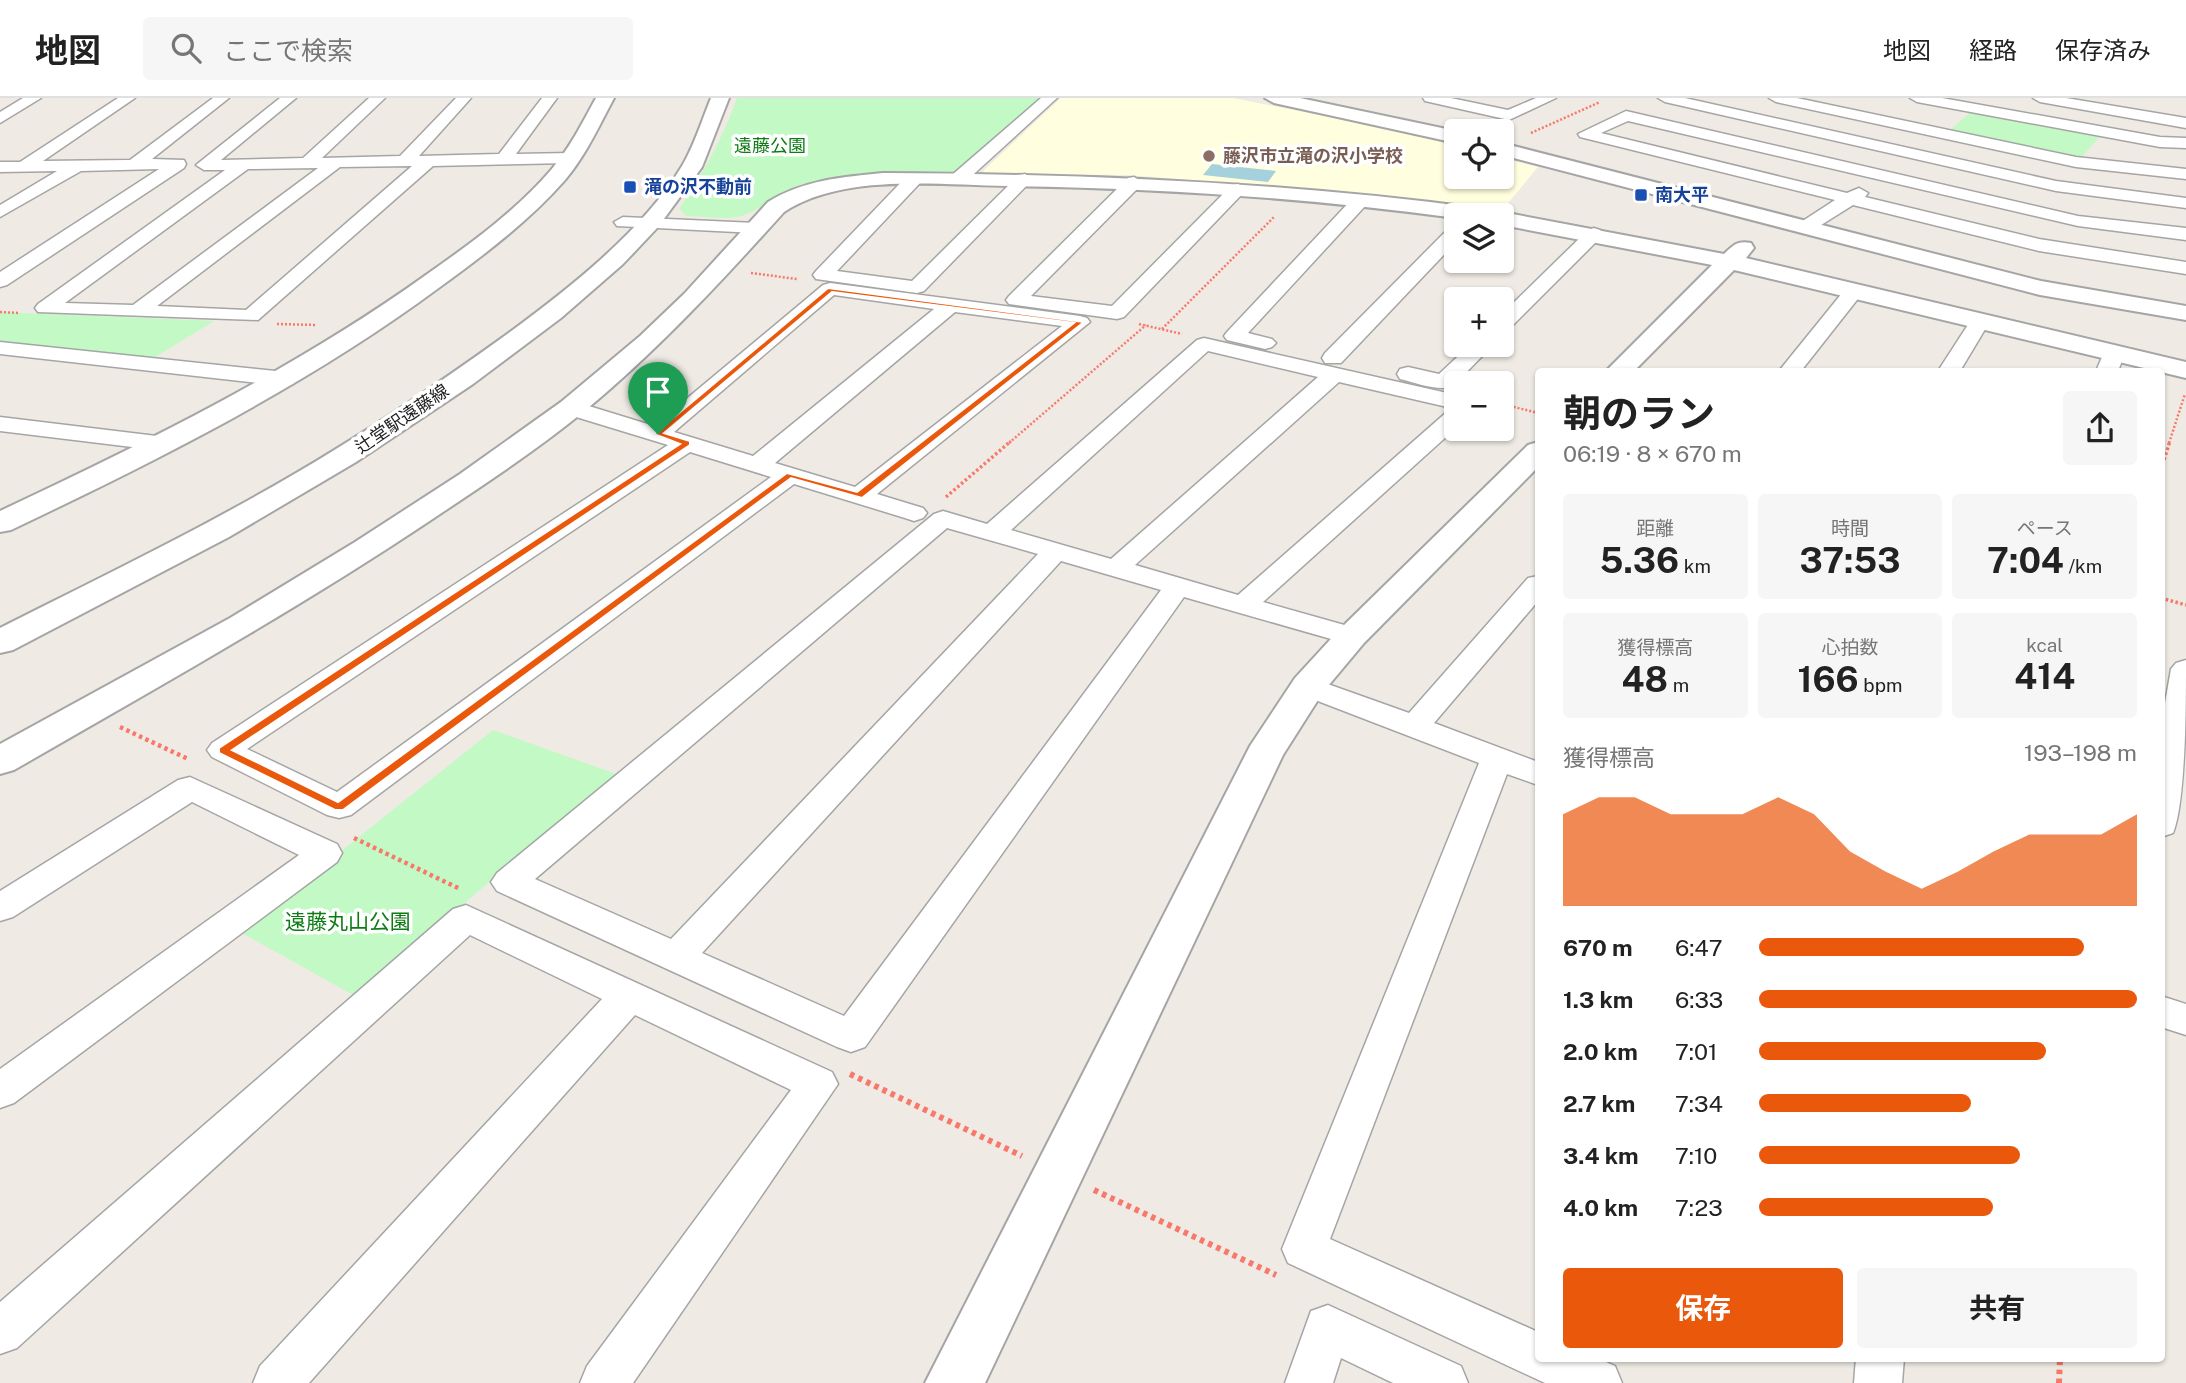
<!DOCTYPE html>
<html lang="ja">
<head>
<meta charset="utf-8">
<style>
	body { margin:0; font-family:"Public Sans","Noto Sans JP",sans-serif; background:#f6f6f6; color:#222; height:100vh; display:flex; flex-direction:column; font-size:26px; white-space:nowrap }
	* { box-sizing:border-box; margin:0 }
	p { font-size:23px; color:#767676 }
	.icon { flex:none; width:38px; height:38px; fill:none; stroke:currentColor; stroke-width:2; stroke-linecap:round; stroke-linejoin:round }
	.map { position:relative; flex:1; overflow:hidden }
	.sheet { position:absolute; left:1535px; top:270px; width:630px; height:994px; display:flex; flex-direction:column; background:#fff; border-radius:7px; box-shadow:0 2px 5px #0004 }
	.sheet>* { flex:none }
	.fabs { position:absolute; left:1444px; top:21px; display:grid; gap:14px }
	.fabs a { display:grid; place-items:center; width:70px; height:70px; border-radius:7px; background:#fff; box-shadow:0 2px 5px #0004; font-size:35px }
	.pin { position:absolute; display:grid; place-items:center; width:60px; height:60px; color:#fff; margin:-72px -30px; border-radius:50% 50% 50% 0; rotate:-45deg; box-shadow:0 0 7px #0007 }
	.pin .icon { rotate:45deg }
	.round { display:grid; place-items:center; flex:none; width:74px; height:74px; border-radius:7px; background:#f6f6f6 }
	.overview { display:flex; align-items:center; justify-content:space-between; height:119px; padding:0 28px }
	h1 { font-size:38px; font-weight:700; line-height:52px }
	.stats { display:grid; grid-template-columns:repeat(3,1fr); gap:10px; height:119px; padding:7px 28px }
	.stats div { display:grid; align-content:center; border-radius:7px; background:#f6f6f6; text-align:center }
	.stats b { font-size:35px; font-weight:700 }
	.stats small { font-size:19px; font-weight:400 }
	.stats p { font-size:19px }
	.chart { height:196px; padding:14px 28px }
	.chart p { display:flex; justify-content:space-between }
	.chart svg { width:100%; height:126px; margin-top:7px; fill:#ea580c; opacity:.7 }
	.button { display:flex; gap:14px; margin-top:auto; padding:14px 28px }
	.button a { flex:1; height:80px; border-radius:7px; background:#ea580c; color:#fff; font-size:28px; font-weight:700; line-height:80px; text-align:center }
	.button a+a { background:#f6f6f6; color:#222 }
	ul { padding:0 28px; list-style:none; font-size:23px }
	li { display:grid; grid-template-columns:112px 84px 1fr; align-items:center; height:52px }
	li i { height:18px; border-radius:9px; background:#ea580c }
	header { display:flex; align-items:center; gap:42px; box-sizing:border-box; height:98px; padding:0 35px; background:#fff; border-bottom:2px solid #e0e0e0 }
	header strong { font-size:33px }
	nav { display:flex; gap:38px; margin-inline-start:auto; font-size:24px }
	.search { width:490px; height:63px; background:#f6f6f6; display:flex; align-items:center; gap:18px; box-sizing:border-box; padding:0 24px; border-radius:7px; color:#767676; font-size:26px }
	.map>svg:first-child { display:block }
	.education { fill:#fffede }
	.park { fill:#c2f9c5 }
	.water { fill:#a5d1dc }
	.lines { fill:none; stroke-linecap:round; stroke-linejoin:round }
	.minor-casing { stroke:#a5a5a5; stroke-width:3 }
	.tertiary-casing { stroke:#a5a5a5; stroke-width:4 }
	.path-far3 { stroke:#f8786c; stroke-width:2.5; stroke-dasharray:2 2; stroke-linecap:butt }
	.path-far2 { stroke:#f8786c; stroke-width:3.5; stroke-dasharray:2.5 2.5; stroke-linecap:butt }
	.path-far1 { stroke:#f8786c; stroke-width:4.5; stroke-dasharray:3.5 3.5; stroke-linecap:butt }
	.path { stroke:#f8786c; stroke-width:6; stroke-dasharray:4.5 4.5; stroke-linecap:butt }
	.minor { fill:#fff; fill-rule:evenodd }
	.tertiary { fill:#fff; fill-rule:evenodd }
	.route { fill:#ea580c; stroke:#fff; stroke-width:2; fill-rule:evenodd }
	.education-dot { fill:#8d6e63; stroke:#fff; stroke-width:2.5 }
	.transit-dot { fill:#1a4fb4; stroke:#fff; stroke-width:2.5 }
	.labels { text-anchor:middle; stroke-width:7; stroke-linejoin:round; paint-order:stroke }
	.far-park-label { font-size:18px; fill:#0d7c14; stroke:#fff }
	.far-education-label { font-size:18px; font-weight:bold; fill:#785e54; stroke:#fff; text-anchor:start }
	.far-transit-label { font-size:18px; font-weight:bold; fill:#164399; stroke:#fff; text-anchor:start }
	.far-street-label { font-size:18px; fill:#1e1e1e; stroke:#fff }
	.park-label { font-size:21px; fill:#0d7c14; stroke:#fff }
</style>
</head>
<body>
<header>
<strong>地図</strong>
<div class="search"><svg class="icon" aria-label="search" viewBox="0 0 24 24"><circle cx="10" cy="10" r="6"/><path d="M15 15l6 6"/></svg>ここで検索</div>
<nav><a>地図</a><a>経路</a><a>保存済み</a></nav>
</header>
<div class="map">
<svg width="2186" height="1285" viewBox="0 0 2186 1285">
	<rect width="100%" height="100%" fill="#efebe4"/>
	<path class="education" d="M 1061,0 L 1233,0 L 1376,28 L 1456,48 L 1456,79 L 1502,79 L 1502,60 L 1538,69 L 1498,117 L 1477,117 L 1380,98 L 1256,87 L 1127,77 L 986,76 L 983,73 Z"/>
	<g class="park">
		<path d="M 737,0 L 1042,0 L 956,74 C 938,78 921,75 902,75 C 871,76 837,78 806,85 C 784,91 769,106 749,115 C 731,124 706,118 686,118 L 679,111 C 702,77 723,40 737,0 Z"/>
		<path d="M 1973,12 L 2102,36 L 2080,61 L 1948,34 Z"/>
		<path d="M 0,214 L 214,223 L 152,261 L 0,243 Z"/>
		<path d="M 493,632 L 616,676 L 355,898 L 240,834 Z"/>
	</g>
	<path class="water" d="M 1212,66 L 1276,73 L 1268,84 L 1203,77 Z"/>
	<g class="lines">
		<defs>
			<g id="minor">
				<path d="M 23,0 L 41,0 L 0,25 L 0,14 Z"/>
				<path d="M 118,0 L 135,0 L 43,63 L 130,62 L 213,0 L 229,0 L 152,61 L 184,62 L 186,66 L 184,70 L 7,187 L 0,189 L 0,174 L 159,71 L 81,73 L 0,119 L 0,107 L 57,73 L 0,74 L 0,64 L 20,64 Z"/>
				<path d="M 280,0 L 296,0 L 221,62 L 303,60 L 369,0 L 385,0 L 322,60 L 400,58 L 456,0 L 471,0 L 419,58 L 499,56 L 542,0 L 557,0 L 516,56 L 571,55 L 579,60 L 571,65 L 433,68 L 258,222 L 38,214 L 35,210 L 38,206 L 225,72 L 204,72 L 196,67 ZM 412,68 L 246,212 L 157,208 L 340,69 ZM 318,70 L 133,207 L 65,205 L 248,71 Z"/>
				<path d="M 1041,0 L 1057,0 L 964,85 L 952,85 L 950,81 L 952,77 Z"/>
				<path d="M 1423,0 L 1451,0 L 1508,12 L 1536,0 L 1556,0 L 1509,22 L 1425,3 Z"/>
				<path d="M 1658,0 L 1685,0 L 2056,83 L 2186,100 L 2186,110 L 2056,93 L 1665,4 Z"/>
				<path d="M 1769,0 L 1797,0 L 2076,59 L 2186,71 L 2186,81 L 2076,69 L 1776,4 Z"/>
				<path d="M 1910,0 L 1942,0 L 2160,39 L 2186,40 L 2186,50 L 2160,49 L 1917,4 Z"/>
				<path d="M 2033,0 L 2066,0 L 2186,20 L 2186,30 L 2040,4 Z"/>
				<path d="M 1626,13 L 2078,118 L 2186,130 L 2186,142 L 2078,128 L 1628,23 L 1601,35 L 1847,95 L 1859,90 L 1868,95 L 1865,99 L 2039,141 L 2186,164 L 2186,176 L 2039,153 L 1853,107 L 1810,134 L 1798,134 L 1795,130 L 1798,126 L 1835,102 L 1580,39 L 1578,36 Z"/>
				<path d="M 914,76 L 922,81 L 920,85 L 837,173 L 912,183 L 1019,77 L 1025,76 L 1033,81 L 924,193 L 917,195 L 816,181 L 813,177 L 816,173 L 908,77 Z"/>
				<path d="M 1134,79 L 1142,84 L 1140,88 L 1031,198 L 1112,208 L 1232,87 L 1238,86 L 1247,91 L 1124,219 L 1117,221 L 1009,206 L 1006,202 L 1009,198 L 1128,80 Z"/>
				<path d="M 1361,97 L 1370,102 L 1367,106 L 1248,235 L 1272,241 L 1276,245 L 1272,249 L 1265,251 L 1227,242 L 1224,238 L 1227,234 L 1355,98 Z"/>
				<path d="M 623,119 L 756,125 L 765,130 L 756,135 L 617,128 L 614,124 Z"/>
				<path d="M 1456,128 L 1456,144 L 1341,265 L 1325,265 L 1322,260 L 1325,255 L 1450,129 Z"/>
				<path d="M 1594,130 L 1600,132 L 1603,136 L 1600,140 L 1509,231 L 1502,233 L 1502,216 L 1588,132 Z"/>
				<path d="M 830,185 L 1080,218 L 1087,220 L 1090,224 L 877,396 L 923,410 L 927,415 L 923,420 L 914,423 L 905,420 L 794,386 L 351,717 L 339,720 L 327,717 L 212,659 L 207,652 L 212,645 L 668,347 L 563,315 L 560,310 L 563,305 L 579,305 L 654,328 L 823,187 ZM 834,197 L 934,211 L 753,358 L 674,334 ZM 955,214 L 1062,228 L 855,389 L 775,365 ZM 690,354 L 771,379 L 337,694 L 247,651 Z"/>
				<path d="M 1854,187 L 1861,189 L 1864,193 L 1801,273 L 1779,273 L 1847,189 Z"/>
				<path d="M 1980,217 L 1987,219 L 1990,223 L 1960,273 L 1938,273 L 1973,219 Z"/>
				<path d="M 1204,240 L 1456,297 L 1456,311 L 1339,284 L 1135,467 L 1238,497 L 1448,313 L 1456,311 L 1456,330 L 1263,504 L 1362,532 L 1366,538 L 1362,544 L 1352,547 L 1184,499 L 865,949 L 851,954 L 837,949 L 497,793 L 491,784 L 497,775 L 934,416 L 943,413 L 987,426 L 1197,242 ZM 1208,253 L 1318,279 L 1111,461 L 1011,432 ZM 947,430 L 1038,456 L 671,841 L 535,781 ZM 1061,463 L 1161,492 L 844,918 L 702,855 Z"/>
				<path d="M 0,244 L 285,274 L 293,276 L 296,281 L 293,286 L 285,288 L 0,256 Z"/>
				<path d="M 1470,247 L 1493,247 L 1452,289 C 1436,293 1416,285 1400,281 L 1397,276 L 1400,271 L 1408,269 L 1439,276 Z"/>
				<path d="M 2114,249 L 2122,250 L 2125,255 L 2118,273 L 2096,273 L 2106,250 Z"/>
				<path d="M 0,319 L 165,339 L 173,341 L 177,346 L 173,351 L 165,353 L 0,333 Z"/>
				<path d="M 1538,478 L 1538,503 L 1434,625 L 1538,664 L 1538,687 L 1507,676 L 1330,1141 L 1538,1234 L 1538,1260 L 1597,1260 L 1615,1268 L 1622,1285 L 1545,1285 L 1288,1165 L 1282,1151 L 1479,665 L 1297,595 L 1293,588 L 1297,581 L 1308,579 L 1409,615 L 1528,480 Z"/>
				<path d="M 2186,562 C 2186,603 2186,703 2173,735 L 2161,739 L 2161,628 L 2171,571 L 2176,565 Z"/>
				<path d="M 190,679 L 337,746 L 342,755 L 337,764 L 14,1005 L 0,1010 L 0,971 L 299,757 L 192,704 L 13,819 L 0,823 L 0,793 L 178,682 Z"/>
				<path d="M 466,807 L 832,974 L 838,986 L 633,1285 L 580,1285 L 587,1268 L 791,992 L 635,917 L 309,1285 L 253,1285 L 260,1268 L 602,901 L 470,837 L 17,1250 L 0,1256 L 0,1204 L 453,811 Z"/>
				<path d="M 2161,898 L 2186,906 L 2186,937 L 2161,929 Z"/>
				<path d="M 1328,1207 L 1461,1268 L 1468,1285 L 1393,1285 L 1341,1260 L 1333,1285 L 1285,1285 L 1311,1213 Z"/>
				<path d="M 1856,1260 L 1904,1260 L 1902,1285 L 1854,1285 Z"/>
			</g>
			<g id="tertiary">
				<path d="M 596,0 L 614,0 C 599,28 586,57 565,82 C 529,123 484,157 440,189 C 308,287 160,361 11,432 L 0,434 L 0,413 C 147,344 293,272 426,177 C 470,146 516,113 551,72 C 570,50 582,25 596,0 Z"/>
				<path d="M 711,0 L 729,0 L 702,69 L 658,129 L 623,166 L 561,220 L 473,286 L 356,364 L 229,439 L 13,552 L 0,555 L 0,530 C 113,473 228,418 336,351 C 392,317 446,280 499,242 C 561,197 642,135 682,68 C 694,48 702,22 711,0 Z"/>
				<path d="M 1265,0 L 1300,0 L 1456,33 L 1456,45 L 1274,5 Z"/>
				<path d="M 1502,45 L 2041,183 L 2186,208 L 2186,222 L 2040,197 L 1502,57 Z"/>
				<path d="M 883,75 C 1082,76 1280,84 1478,110 L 1486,112 L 1489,117 L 1456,117 L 1456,120 C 1307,100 1157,90 1007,88 C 938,87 843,75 784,114 C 720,185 656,254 582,315 C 534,354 482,388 431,422 C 296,512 155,591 14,672 L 0,676 L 0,646 L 230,520 L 355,444 L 460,376 L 561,304 L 640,238 L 684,196 L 768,104 C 803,82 843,79 883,75 Z"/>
				<path d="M 1502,114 L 1724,156 C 1733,147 1738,142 1751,145 L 1754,150 L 1746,160 L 2186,264 L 2186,280 L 1734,172 L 1634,273 L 1606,273 L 1712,167 L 1502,127 L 1502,117 L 1494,117 Z"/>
				<path d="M 1538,344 L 1538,369 L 1364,545 L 1323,594 L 1283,657 L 985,1285 L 925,1285 L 1250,648 L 1295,580 L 1340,531 L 1528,347 Z"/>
			</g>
		</defs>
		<use href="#minor" class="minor-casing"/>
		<use href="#tertiary" class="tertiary-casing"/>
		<g class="path-far3">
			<path d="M 1531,35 L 1600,4"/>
			<path d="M 751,175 L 797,181"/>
			<path d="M 0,214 L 20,215"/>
			<path d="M 277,226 L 317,227"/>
			<path d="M 1139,226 L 1182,236"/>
			<path d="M 1162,231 L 1275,118"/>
			<path d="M 1502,306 L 1538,315"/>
			<path d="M 1009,345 L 1146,227"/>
			<path d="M 2169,345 L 2185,296"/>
		</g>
		<g class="path-far2">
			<path d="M 2161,371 L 2170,343"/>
			<path d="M 946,399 L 1011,343"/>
			<path d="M 2161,500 L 2186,507"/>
		</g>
		<g class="path-far1">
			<path d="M 120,629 L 188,661"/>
			<path d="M 354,740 L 460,791"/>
		</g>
		<g class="path">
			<path d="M 850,976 L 1022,1058"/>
			<path d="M 1094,1092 L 1276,1177"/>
			<path d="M 2059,1285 L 2060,1260"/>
		</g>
		<use href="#minor" class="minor"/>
		<use href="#tertiary" class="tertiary"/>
	</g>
	<path class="route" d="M 828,190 L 1084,224 L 862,400 L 791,380 L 343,712 L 335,712 L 219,655 L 219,650 L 680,346 L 654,336 ZM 832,194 L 1074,225 L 857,394 L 787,375 L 338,704 L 232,652 L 690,347 L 690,343 L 664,335 Z"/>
	<circle class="education-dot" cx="1209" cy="58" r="7"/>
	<g class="transit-dot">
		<rect x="623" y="82" width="14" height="14" rx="3.5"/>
		<rect x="1634" y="90" width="14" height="14" rx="3.5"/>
	</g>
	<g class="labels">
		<g class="far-park-label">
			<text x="770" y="54">遠藤公園</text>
		</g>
		<g class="far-education-label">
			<text x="1223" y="64">藤沢市立滝の沢小学校</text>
		</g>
		<g class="far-transit-label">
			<text x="644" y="95">滝の沢不動前</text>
			<text x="1655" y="103">南大平</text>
		</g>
		<g class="far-street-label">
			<text transform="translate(402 321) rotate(-34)" y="6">辻堂駅遠藤線</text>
		</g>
		<g class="park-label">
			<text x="348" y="831">遠藤丸山公園</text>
		</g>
	</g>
</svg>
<div class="fabs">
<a><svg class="icon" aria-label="locate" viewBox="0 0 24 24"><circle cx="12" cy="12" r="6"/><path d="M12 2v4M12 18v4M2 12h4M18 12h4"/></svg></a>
<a><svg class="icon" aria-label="layers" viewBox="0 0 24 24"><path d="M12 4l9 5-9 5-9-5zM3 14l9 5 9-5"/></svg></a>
<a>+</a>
<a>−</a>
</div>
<div class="pin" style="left:658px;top:336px;background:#1e9e55"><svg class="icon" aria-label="arrive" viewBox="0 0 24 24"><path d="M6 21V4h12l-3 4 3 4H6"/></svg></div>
<section class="sheet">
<div class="overview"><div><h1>朝のラン</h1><p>06:19 · 8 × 670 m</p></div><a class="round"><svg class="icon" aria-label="share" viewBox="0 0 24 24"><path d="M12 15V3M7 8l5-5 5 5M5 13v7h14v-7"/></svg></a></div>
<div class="stats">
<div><p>距離</p><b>5.36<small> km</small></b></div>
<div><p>時間</p><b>37:53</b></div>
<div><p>ペース</p><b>7:04<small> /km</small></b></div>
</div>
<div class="stats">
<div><p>獲得標高</p><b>48<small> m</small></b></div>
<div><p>心拍数</p><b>166<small> bpm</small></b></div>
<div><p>kcal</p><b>414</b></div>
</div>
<div class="chart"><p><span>獲得標高</span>193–198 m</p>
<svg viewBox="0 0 160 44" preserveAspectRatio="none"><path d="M0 44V12L10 6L20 6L30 12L40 12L50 12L60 6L70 12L80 25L90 32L100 38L110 32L120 25L130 19L140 19L150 19L160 12V44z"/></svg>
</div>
<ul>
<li><b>670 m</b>6:47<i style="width:86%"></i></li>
<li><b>1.3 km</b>6:33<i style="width:100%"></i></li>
<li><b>2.0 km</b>7:01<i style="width:76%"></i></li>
<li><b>2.7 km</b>7:34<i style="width:56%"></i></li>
<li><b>3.4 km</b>7:10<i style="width:69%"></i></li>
<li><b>4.0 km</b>7:23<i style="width:62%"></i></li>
</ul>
<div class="button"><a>保存</a><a>共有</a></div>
</section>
</div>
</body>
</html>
